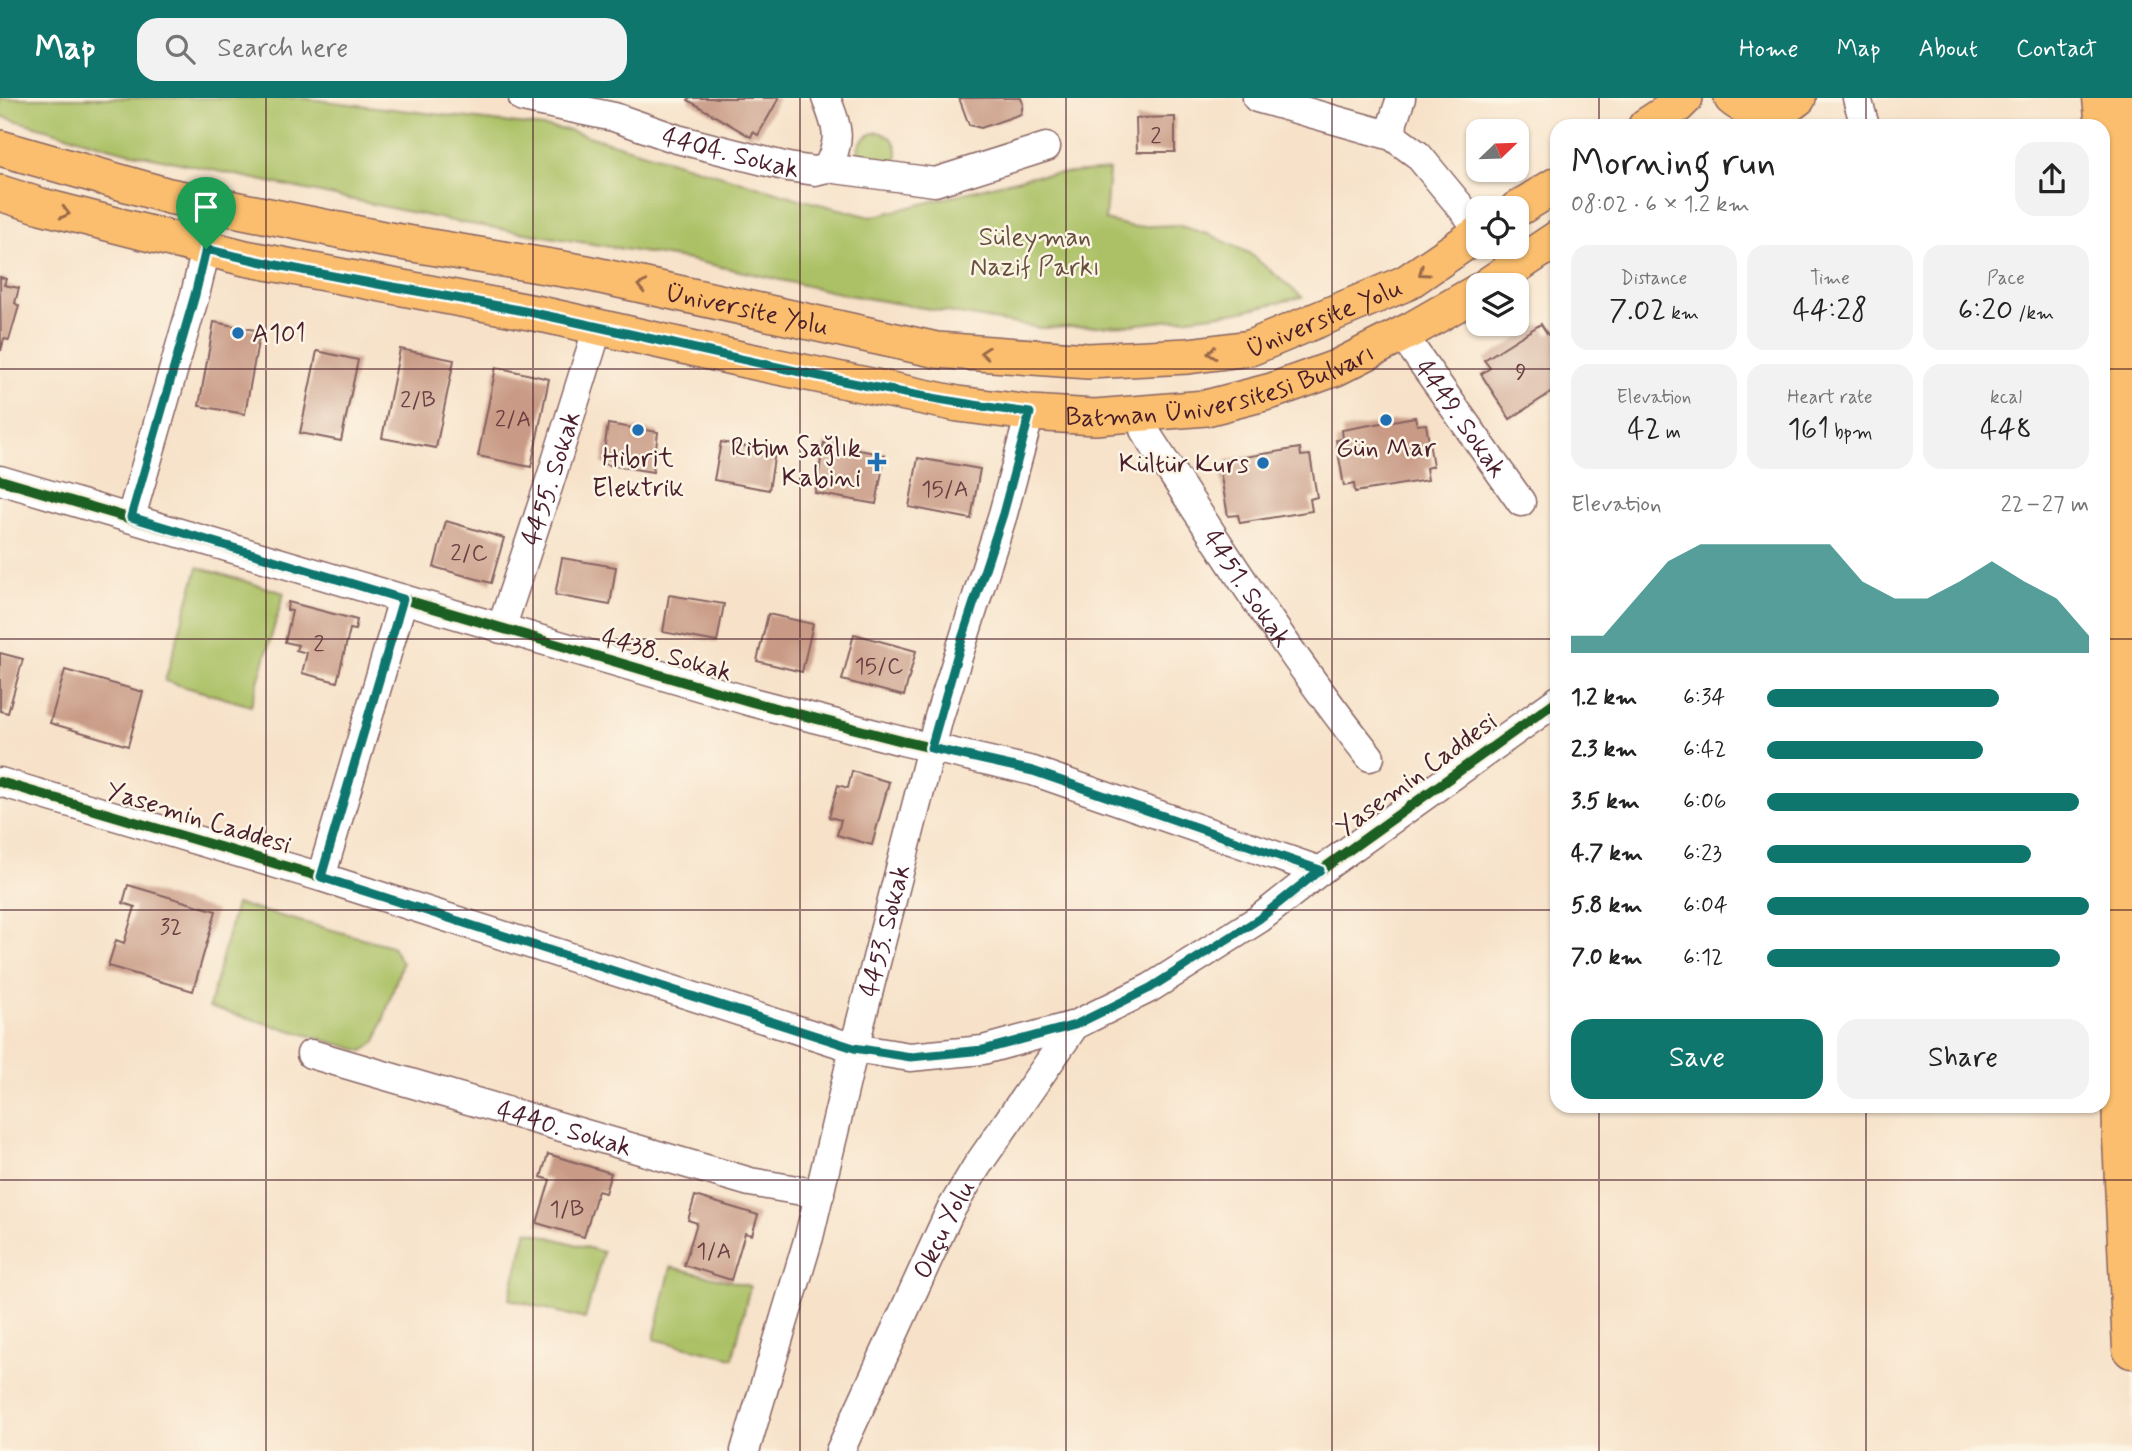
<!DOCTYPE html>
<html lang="en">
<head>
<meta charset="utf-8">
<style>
	body { margin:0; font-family:Mynerve,sans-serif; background:#f2f2f2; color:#222; height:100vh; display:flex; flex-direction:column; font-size:26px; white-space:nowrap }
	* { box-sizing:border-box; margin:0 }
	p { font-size:23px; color:#767676 }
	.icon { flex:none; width:38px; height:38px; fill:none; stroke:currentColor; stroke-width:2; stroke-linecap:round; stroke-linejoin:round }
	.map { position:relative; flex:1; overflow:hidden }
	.details { position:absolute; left:1550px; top:21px; width:560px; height:994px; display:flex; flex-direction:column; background:#fff; border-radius:21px; box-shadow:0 2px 5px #0004 }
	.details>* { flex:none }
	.needle { width:46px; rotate:67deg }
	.tools { position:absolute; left:1466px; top:21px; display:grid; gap:14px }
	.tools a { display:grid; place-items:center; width:63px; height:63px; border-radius:14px; background:#fff; box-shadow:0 2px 5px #0004; font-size:35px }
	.pin { position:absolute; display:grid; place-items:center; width:60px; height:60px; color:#fff; margin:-72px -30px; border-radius:50% 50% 50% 0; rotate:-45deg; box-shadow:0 0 7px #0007 }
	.pin .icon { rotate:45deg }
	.round { display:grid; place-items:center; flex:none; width:74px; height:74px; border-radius:21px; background:#f2f2f2 }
	.overview { display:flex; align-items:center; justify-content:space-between; height:119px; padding:0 21px }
	h1 { font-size:38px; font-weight:600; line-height:52px }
	.stats { display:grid; grid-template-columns:repeat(3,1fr); gap:10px; height:119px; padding:7px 21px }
	.stats div { display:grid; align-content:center; border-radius:18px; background:#f2f2f2; text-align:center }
	.stats b { font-size:30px; font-weight:600 }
	.stats small { font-size:19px; font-weight:400 }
	.stats p { font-size:19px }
	.chart { height:196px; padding:14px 21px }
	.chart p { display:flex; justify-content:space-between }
	.chart svg { width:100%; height:126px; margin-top:7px; fill:#0f766e; opacity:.7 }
	.action { display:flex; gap:14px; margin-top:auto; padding:14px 21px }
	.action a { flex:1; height:80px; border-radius:21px; background:#0f766e; color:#fff; font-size:28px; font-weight:600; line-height:80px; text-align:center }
	.action a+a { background:#f2f2f2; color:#222 }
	ul { padding:0 21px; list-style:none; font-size:23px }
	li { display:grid; grid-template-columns:112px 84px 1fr; align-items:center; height:52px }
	li i { height:18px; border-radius:9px; background:#0f766e }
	header { display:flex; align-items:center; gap:42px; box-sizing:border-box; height:98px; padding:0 35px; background:#0f766e; color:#fff }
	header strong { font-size:33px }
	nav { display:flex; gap:38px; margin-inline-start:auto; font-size:24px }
	.search { width:490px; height:63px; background:#f2f2f2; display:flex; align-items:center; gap:18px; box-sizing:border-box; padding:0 24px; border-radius:21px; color:#767676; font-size:26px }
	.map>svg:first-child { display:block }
	.green { fill:#acc166; stroke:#7b7048; stroke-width:2 }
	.building { fill:#c99b86 }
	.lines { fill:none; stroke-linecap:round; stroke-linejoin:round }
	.minor-casing { stroke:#876362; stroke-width:31 }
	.major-casing { stroke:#876362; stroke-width:38 }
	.highway-casing { stroke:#876362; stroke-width:41 }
	.minor { stroke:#fff; stroke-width:28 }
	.major { stroke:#fabe6e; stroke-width:35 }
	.highway { stroke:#fabe6e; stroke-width:38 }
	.cycleway-casing { stroke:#fcf5e5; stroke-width:15 }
	.cycleway { stroke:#1b5e20; stroke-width:10 }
	.oneway { stroke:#996749 }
	.route-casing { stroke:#fff; stroke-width:14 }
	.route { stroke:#0f766e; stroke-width:9 }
	.grid { fill:none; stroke:#4a1f2b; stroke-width:2; stroke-opacity:0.55 }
	.poi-dot { fill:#1f6fb2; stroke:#fcf5e5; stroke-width:2.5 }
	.labels { text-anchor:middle; stroke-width:5; stroke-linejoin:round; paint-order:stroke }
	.number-label { font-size:23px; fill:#6a3e42 }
	.street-label { font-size:26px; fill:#4a1f2b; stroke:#fcf5e5 }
	.park-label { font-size:26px; fill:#67503d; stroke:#fcf5e5 }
	.poi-label { font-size:26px; fill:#4a1f2b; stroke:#fcf5e5; text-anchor:end }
</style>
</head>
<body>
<header>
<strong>Map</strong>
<div class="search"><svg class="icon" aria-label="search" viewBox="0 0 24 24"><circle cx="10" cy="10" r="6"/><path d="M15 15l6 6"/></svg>Search here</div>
<nav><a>Home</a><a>Map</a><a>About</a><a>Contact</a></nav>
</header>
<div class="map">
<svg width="2132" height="1353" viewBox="0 0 2132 1353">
	<rect width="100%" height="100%" fill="#fcf5e5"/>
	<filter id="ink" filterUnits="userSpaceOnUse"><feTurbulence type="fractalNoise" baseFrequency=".0143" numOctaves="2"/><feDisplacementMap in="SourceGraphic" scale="14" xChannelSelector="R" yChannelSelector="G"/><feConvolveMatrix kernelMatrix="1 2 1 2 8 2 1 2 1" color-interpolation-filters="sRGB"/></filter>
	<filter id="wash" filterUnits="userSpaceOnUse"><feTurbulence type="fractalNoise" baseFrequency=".00686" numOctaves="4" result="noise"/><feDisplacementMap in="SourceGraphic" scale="28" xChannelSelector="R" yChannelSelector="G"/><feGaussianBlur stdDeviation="1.57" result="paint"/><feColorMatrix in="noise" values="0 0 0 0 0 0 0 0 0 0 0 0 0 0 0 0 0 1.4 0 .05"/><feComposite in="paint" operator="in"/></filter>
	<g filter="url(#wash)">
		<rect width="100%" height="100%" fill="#f7e2c9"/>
		<g class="green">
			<path d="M 0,0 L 300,0 L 568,32 L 800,101 L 871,119 L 1031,78 L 1109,72 L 1105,122 L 1133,129 L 1177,127 L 1211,137 L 1249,155 L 1302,199 L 1238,214 L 1131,227 L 1040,230 L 848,197 L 690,162 L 452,123 L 119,52 L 0,18 Z"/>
			<path d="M 878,34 C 897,38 902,54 892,69 L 859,63 C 855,48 862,37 878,34 Z"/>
			<path d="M 198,469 L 284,495 L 251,608 L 165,583 Z"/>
			<path d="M 236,806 L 392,848 L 402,865 L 376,944 L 363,953 L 209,909 Z"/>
			<path d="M 527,1133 L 603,1154 L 585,1221 L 509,1201 Z"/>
			<path d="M 671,1169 L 750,1188 L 733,1260 L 654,1241 Z"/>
		</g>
		<g id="blocks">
			<g class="building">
				<path d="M 689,0 L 779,0 L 758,37 L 753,34 L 751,39 L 688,2 Z"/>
				<path d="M 959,0 L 1021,0 L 1023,6 L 1021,16 L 981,30 L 969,27 Z"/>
				<path d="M 1175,19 L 1175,54 L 1137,54 L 1136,20 Z"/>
				<path d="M 0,179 L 6,181 L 4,187 L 19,190 L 15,205 L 19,208 L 9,242 L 4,241 L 1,253 Z"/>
				<path d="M 214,224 L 260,233 L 245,316 L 199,308 Z"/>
				<path d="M 1541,226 L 1548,237 L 1558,231 L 1558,290 L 1510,321 L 1481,276 L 1490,270 L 1484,262 Z"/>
				<path d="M 400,251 L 454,262 L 436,350 L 382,340 Z"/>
				<path d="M 317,253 L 358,262 L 341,343 L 300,335 Z"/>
				<path d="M 496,269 L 549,281 L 531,369 L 478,358 Z"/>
				<path d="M 1415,319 L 1417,327 L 1426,326 L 1433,368 L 1426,370 L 1428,382 L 1355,394 L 1354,386 L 1344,388 L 1336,342 L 1343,341 L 1342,332 Z"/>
				<path d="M 608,326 L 658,334 L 653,374 L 602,366 Z"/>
				<path d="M 721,344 L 775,354 L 769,392 L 714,382 Z"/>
				<path d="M 824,345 L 885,357 L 876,406 L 815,395 Z"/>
				<path d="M 1300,350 L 1301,358 L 1310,357 L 1317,399 L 1310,401 L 1312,413 L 1240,425 L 1238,417 L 1228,418 L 1220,373 L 1227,372 L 1226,362 Z"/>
				<path d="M 918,360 L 980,371 L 971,421 L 909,409 Z"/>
				<path d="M 446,423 L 504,440 L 491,485 L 434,469 Z"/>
				<path d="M 562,460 L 616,469 L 610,507 L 555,497 Z"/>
				<path d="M 669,497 L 724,506 L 717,544 L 663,534 Z"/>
				<path d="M 288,504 L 357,522 L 355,532 L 350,531 L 337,584 L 302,575 L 307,555 L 296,552 L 298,547 L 285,544 L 292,513 L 287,512 Z"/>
				<path d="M 768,516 L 813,526 L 802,574 L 757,563 Z"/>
				<path d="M 854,536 L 916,553 L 904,598 L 842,582 Z"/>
				<path d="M 0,555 L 23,561 L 8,615 L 0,613 Z"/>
				<path d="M 65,572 L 143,594 L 128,648 L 50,625 Z"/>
				<path d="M 852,673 L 889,684 L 872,747 L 837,737 L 841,722 L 829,719 L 838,687 L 848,690 Z"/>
				<path d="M 128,787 L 216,813 L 193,893 L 108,868 L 116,842 L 124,845 L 135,809 L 123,805 Z"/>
				<path d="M 548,1056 L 611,1075 L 605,1095 L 598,1093 L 584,1139 L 537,1125 L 550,1082 L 541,1079 Z"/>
				<path d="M 695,1098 L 758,1117 L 752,1137 L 745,1135 L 731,1182 L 684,1167 L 697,1125 L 688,1122 Z"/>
			</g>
		</g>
	</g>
	<g filter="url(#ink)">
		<use href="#blocks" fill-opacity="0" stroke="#876362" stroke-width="2"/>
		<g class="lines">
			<defs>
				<g id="minor">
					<path id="s1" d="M 523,0 L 614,19 L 677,41 L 788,69 L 815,73 L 827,70 C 843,40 837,29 826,0"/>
					<path d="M 1257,0 L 1392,38 L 1418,57 L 1479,131"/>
					<path d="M 1857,0 L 1865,28"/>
					<path d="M 1392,38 L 1393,24 L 1401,0"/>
					<path d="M 827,70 L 935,84 L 1046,49"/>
					<path id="s2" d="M 1402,236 L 1521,404"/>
					<path id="s3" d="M 1143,315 L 1144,332 C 1216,442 1287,555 1370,659"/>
					<path d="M 0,382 L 752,604 L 902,643 L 1033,673 L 1320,773"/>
					<path d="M 131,419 L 195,197 L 206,151"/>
					<path id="s4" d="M 501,531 L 549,386 L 598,229"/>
					<path d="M 0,684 L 321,779 L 854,950 L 910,959 L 983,952 L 1075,927 L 1150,890 L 1259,821 L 1320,773 L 1558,602"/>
					<path d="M 321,779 L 403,501"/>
					<path id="s5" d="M 311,956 L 750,1084 L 820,1096"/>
					<path id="s6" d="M 745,1353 L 809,1139 L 854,950 L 939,619 L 1003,416 L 1030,315"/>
					<path id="s7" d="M 840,1353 L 950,1113 L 977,1068 L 1075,927"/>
				</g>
				<g id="major">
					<path d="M 1732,0 C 1751,16 1778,17 1798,0"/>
					<path d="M 1646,28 L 1678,7 L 1685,0"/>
					<path id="s8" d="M 0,50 L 169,98 L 383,141 L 587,175 L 937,252 L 1088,263 L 1188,258 L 1250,250 L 1406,185 L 1479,135"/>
					<path id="s9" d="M 0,95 L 41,108 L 245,160 L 545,217 L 745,262 L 958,306 L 1030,315 L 1095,319 L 1206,310 L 1272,293 L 1336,270 L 1413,231 L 1479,193"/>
					<path d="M 1517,111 L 1558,86"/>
					<path d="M 1488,187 L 1558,140"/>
				</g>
				<g id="highway">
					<path d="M 2102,0 L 2109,64"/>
					<path d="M 2131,0 L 2120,170 L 2116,696 L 2122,1041 L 2132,1251"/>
				</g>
			</defs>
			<use href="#minor" class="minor-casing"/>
			<use href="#major" class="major-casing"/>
			<use href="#highway" class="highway-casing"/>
			<use href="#minor" class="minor"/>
			<use href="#major" class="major"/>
			<use href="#highway" class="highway"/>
			<defs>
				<g id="cycleway">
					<path d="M 0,382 L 752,604 L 902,643 L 1033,673 L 1320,773"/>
					<path d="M 0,684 L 321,779 L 854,950 L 910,959 L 983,952 L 1075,927 L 1150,890 L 1259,821 L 1320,773 L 1558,602"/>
				</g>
			</defs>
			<use href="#cycleway" class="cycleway-casing"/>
			<use href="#cycleway" class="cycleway"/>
		</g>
		<defs><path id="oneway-chevron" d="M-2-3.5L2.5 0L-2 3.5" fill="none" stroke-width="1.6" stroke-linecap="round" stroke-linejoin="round" transform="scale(1.75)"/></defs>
		<g class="oneway">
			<use href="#oneway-chevron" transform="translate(65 115) rotate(14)"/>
			<use href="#oneway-chevron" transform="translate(1423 174) rotate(145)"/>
			<use href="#oneway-chevron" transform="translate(642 188) rotate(-167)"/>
			<use href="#oneway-chevron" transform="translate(985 255) rotate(-176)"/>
			<use href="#oneway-chevron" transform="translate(1212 255) rotate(173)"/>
		</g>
	</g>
	<g class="lines" filter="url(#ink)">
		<defs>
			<path id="route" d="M 206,151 C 319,179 435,194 548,218 C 708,252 867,294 1030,315 L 1003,416 L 962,541 L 931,650 L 1033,673 L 1320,772 L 1259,821 L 1150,890 L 1075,927 L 983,952 L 911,959 L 854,950 L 321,779 L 403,501 L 131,419 L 195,197 Z"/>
		</defs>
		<use href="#route" class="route-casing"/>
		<use href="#route" class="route"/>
	</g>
	<path class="grid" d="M 266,0 L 266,1353M 533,0 L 533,1353M 800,0 L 800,1353M 1066,0 L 1066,1353M 1332,0 L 1332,1353M 1599,0 L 1599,28M 1866,0 L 1866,28M 0,271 L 1558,271M 2104,271 L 2132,271M 0,541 L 1558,541M 2104,541 L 2132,541M 0,812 L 1558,812M 2104,812 L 2132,812M 1599,1008 L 1599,1353M 1866,1008 L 1866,1353M 0,1082 L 2132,1082"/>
	<g class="poi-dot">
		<circle cx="238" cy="235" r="7"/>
		<circle cx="1386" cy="322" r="7"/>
		<circle cx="638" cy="332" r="7"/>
		<path d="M873.5 353.5h7v7h7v7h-7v7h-7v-7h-7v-7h7z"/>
		<circle cx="1263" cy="365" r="7"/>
	</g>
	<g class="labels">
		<g class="number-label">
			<text x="1156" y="45">2</text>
			<text x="1521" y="281">9</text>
			<text x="418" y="309">2/B</text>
			<text x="513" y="328">2/A</text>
			<text x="945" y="398">15/A</text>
			<text x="469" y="462">2/C</text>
			<text x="319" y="553">2</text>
			<text x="879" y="575">15/C</text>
			<text x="171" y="836">32</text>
			<text x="567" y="1118">1/B</text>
			<text x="714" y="1160">1/A</text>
		</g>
		<g class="street-label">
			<text dy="9" stroke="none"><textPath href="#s1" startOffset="215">4404. Sokak</textPath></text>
			<text dy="9" stroke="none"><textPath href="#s8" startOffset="765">Üniversite Yolu</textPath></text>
			<text dy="9" stroke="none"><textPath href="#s8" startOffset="1353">Üniversite Yolu</textPath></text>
			<text dy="9" stroke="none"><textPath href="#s9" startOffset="1248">Batman Üniversitesi Bulvarı</textPath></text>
			<text dy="9" stroke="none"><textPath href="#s2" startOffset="103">4449. Sokak</textPath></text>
			<text dy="9" stroke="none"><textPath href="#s4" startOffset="159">4455. Sokak</textPath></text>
			<text dy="9" stroke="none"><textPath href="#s3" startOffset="206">4451. Sokak</textPath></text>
			<text transform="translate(667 556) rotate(16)" y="9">4438. Sokak</text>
			<text transform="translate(1416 676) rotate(-36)" y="9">Yasemin Caddesi</text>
			<text transform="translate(199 719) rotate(17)" y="9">Yasemin Caddesi</text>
			<text dy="9" stroke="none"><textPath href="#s6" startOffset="539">4453. Sokak</textPath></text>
			<text dy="9" stroke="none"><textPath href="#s5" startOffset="264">4440. Sokak</textPath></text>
			<text dy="9" stroke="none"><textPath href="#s7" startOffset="245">Okçu Yolu</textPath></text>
		</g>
		<g class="park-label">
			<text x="1035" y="147">Süleyman<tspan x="1035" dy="30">Nazif Parkı</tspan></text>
		</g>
		<g class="poi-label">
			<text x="252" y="244" text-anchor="start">A101</text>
			<text x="861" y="358">Ritim Sağlık<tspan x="861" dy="30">Kabini</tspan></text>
			<text x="1386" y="358" text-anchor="middle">Gün Mar</text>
			<text x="638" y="368" text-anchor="middle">Hibrit<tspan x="638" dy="30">Elektrik</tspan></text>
			<text x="1249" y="374">Kültür Kurs</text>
		</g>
	</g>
</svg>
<div class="tools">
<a><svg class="needle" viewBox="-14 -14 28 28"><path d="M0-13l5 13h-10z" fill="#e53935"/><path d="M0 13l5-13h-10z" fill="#767676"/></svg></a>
<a><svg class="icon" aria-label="locate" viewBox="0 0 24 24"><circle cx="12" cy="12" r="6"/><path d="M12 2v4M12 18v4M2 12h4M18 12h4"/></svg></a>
<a><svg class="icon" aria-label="layers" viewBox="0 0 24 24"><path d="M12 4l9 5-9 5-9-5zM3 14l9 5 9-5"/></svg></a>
</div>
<div class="pin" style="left:206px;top:151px;background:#1e9e55"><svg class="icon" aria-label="arrive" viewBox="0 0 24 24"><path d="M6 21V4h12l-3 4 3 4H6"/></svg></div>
<section class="details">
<div class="overview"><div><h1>Morning run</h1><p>08:02 · 6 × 1.2 km</p></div><a class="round"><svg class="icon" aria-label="share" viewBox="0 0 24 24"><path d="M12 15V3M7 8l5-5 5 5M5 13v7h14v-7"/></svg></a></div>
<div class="stats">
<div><p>Distance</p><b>7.02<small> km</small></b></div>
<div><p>Time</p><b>44:28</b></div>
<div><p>Pace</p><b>6:20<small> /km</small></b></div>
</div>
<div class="stats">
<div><p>Elevation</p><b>42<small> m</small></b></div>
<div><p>Heart rate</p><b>161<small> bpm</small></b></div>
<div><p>kcal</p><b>448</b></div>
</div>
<div class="chart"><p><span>Elevation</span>22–27 m</p>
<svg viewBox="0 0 160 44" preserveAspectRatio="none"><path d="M0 44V38L10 38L20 25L30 12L40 6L50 6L60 6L70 6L80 6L90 19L100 25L110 25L120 19L130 12L140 19L150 25L160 38V44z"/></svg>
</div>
<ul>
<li><b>1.2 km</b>6:34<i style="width:72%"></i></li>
<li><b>2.3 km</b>6:42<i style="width:67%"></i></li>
<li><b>3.5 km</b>6:06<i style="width:97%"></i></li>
<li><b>4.7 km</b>6:23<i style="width:82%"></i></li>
<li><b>5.8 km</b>6:04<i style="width:100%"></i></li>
<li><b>7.0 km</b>6:12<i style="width:91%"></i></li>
</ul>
<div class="action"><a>Save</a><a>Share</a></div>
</section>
</div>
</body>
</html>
